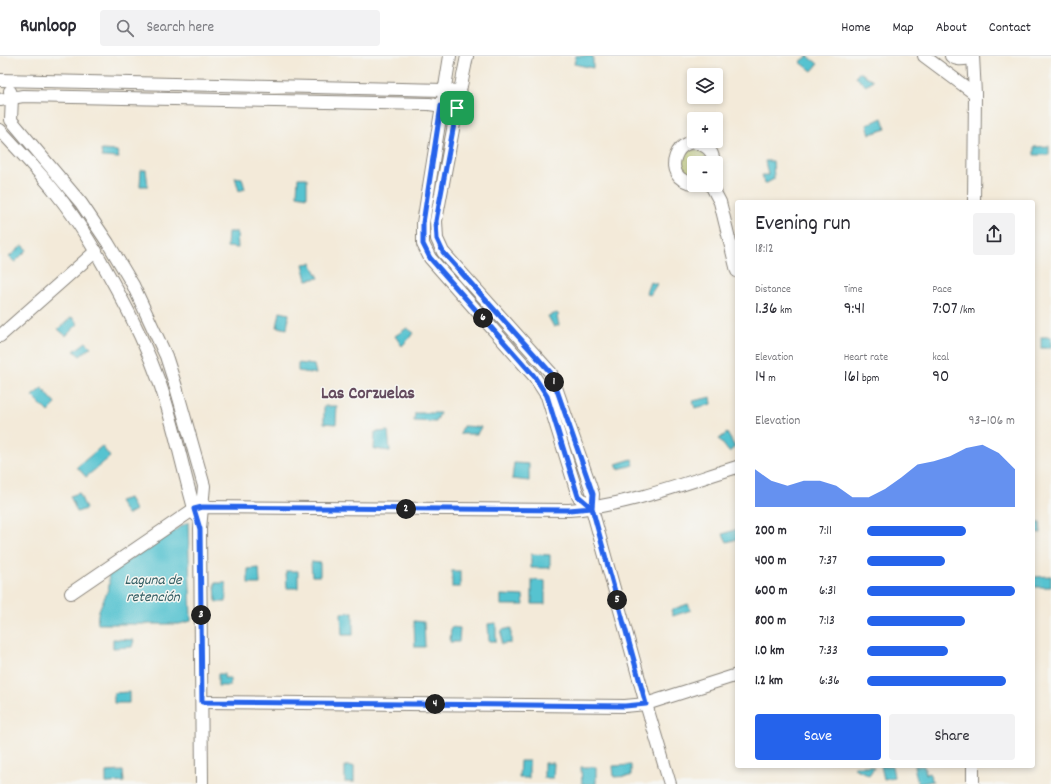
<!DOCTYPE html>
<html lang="en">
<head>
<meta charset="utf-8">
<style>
	body { margin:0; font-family:Dekko,sans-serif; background:#f2f2f3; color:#2b2b33; height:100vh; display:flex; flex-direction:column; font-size:15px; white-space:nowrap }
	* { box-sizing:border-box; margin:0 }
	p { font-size:13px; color:#7c7c81 }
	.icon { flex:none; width:22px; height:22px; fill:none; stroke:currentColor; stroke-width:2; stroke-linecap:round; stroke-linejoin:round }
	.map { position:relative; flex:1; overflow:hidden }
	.sheet { position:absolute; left:735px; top:144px; width:300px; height:568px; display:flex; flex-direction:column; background:#fff; border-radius:4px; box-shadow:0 2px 6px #0003 }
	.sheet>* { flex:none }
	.tools { position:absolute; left:687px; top:12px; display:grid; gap:8px }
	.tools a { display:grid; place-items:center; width:36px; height:36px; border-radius:4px; background:#fff; box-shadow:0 2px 6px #0003; font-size:20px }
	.pin { position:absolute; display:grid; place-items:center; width:34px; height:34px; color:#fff; margin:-17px; border-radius:8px; box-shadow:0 2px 6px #0006 }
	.km { position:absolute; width:20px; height:20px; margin:-10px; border-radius:50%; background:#222; color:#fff; font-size:11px; line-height:20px; text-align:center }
	.round { display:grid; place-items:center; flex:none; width:42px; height:42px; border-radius:4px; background:#f2f2f3 }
	.head { display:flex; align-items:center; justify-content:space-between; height:68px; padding:0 20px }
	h1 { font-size:22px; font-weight:600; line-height:30px }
	.stats { display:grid; grid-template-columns:repeat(3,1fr); gap:6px; height:68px; padding:4px 20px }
	.stats div { display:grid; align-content:center }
	.stats b { font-size:17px; font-weight:600 }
	.stats small { font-size:11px; font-weight:400 }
	.stats p { font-size:11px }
	.chart { height:112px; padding:8px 20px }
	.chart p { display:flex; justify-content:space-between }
	.chart svg { width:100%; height:72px; margin-top:4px; fill:#2563eb; opacity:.7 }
	.button { display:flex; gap:8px; margin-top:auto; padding:8px 20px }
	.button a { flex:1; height:46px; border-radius:4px; background:#2563eb; color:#fff; font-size:16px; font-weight:600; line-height:46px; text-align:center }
	.button a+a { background:#f2f2f3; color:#2b2b33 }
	ul { padding:0 20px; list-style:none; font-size:13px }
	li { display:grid; grid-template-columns:64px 48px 1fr; align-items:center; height:30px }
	li i { height:10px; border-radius:5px; background:#2563eb }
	header { display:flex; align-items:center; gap:24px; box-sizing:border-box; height:56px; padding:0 20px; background:#fff; border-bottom:1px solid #e1e1e2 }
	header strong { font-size:19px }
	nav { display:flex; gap:22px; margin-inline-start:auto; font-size:14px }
	.search { width:280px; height:36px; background:#f2f2f3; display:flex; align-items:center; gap:10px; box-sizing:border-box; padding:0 14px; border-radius:4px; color:#7c7c81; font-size:15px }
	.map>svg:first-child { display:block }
	.green { fill:#b1bd5f; stroke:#666c3e }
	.water { fill:#57c3d0; stroke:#3a7076 }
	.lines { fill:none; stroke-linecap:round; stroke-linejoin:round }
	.minor-casing { stroke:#88837a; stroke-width:14 }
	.minor { stroke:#fff; stroke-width:12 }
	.route-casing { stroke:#fff; stroke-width:8 }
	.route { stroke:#2563eb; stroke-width:5 }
	.labels { text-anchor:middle; stroke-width:3; stroke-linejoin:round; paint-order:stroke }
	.water-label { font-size:15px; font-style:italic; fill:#345f64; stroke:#f6f6f2 }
	.district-label { font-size:18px; font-weight:bold; fill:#654c5f; stroke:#f6f6f2 }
</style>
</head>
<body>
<header>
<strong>Runloop</strong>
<div class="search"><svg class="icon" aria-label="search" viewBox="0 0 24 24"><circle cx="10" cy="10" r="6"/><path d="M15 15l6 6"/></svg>Search here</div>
<nav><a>Home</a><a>Map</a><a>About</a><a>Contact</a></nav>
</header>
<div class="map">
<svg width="1051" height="728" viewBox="0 0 1051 728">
	<rect width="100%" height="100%" fill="#f6f6f2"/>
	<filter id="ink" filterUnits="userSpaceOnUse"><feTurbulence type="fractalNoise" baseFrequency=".025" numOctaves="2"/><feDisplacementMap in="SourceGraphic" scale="8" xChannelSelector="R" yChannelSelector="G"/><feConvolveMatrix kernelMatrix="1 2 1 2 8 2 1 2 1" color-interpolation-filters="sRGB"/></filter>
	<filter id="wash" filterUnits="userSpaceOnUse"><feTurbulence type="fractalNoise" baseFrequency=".012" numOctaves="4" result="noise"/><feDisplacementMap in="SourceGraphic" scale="16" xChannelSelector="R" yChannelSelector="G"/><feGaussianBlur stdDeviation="0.9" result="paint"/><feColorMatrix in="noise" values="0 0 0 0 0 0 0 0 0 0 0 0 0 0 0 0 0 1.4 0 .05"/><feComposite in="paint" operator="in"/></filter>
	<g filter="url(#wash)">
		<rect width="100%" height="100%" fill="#f3ead9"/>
		<path class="green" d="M 689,93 L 701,94 L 707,103 L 707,107 L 694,107 L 694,119 L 693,120 L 684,116 L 678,108 L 679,100 Z"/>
		<g class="water">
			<path d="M 576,0 L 593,0 L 593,12 L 574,8 Z"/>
			<path d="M 808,0 L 818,8 L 812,15 L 800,6 Z"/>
			<path d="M 859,16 L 873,24 L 866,30 L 856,21 Z"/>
			<path d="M 882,62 L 886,73 L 870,78 L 867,69 Z"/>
			<path d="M 1049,90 L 1049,99 L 1034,99 L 1034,91 Z"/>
			<path d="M 101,94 L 117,95 L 119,102 L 102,101 Z"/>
			<path d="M 765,105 L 773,105 L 774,123 L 765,128 L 762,119 L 768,119 Z"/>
			<path d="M 141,114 L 146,114 L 148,130 L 140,130 Z"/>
			<path d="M 235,121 L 242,122 L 245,133 L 239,135 Z"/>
			<path d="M 298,122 L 307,122 L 307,141 L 297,139 Z"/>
			<path d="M 228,176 L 237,176 L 238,192 L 227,191 Z"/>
			<path d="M 23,189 L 27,194 L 15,206 L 9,201 Z"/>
			<path d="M 311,207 L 319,222 L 307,224 L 303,208 Z"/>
			<path d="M 650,226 L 657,228 L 650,239 L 646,237 Z"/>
			<path d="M 280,256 L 289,258 L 287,273 L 277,271 Z"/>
			<path d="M 557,257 L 559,259 L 557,261 L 559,269 L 554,271 L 548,260 Z"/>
			<path d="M 72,261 L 78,268 L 66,280 L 58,273 Z"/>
			<path d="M 407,272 L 414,277 L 402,290 L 395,280 Z"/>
			<rect x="1041" y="281" width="10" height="11"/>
			<path d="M 86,286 L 91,291 L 80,300 L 74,295 Z"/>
			<path d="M 298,307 L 314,309 L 316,318 L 298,315 Z"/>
			<path d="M 42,332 L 56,348 L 48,356 L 32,340 Z"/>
			<path d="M 711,341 L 712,348 L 695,352 L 693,345 Z"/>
			<path d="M 324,350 L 337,350 L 336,368 L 324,367 Z"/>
			<path d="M 415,357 L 440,357 L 436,366 L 414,365 Z"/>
			<path d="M 463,370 L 481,371 L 477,378 L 460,378 Z"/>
			<path d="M 388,375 L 390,395 L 374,393 L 375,376 Z"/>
			<path d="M 727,377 L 735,391 L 729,396 L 719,383 Z"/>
			<path d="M 102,390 L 110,401 L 86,421 L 77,411 Z"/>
			<path d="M 632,403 L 634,409 L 618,413 L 616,408 Z"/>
			<path d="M 514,407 L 529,408 L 529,425 L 512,423 Z"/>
			<path d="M 79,437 L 86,453 L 77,456 L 70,440 Z"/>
			<path d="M 129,442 L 135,454 L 127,459 L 119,445 Z"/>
			<path d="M 188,466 L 191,565 L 179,568 L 98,568 C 95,554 106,543 109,530 C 110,526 108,521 108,517 Z"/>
			<path d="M 1033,467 L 1040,467 L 1041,477 L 1033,476 Z"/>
			<path d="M 737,473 L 737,483 L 727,486 L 723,478 Z"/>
			<path d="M 531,498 L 550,499 L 550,512 L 531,512 Z"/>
			<path d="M 311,506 L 320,507 L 320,520 L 312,520 Z"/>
			<path d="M 259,512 L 260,528 L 248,528 L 248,513 Z"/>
			<path d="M 286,515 L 298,515 L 298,532 L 287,532 Z"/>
			<rect x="452" y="515" width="8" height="16"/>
			<path d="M 1051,520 L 1051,531 L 1033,531 L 1033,521 Z"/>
			<path d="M 532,524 L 545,525 L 545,548 L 532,548 Z"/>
			<path d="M 215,527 L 226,527 L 226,546 L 216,546 Z"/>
			<path d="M 501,539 L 523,540 L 524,549 L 501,549 Z"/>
			<path d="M 688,548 L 691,554 L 673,560 L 671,554 Z"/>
			<path d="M 353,556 L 353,579 L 342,579 L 341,557 Z"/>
			<path d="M 414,565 L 424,566 L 425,591 L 415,591 Z"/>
			<path d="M 496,567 L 496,585 L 489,585 L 488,568 Z"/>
			<path d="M 451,571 L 460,572 L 459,586 L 450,586 Z"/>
			<path d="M 511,572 L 511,587 L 501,588 L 502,574 Z"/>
			<path d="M 113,583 L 134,584 L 132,591 L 113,592 Z"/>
			<path d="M 218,618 L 224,618 L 224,622 L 230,622 L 230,630 L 218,630 Z"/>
			<path d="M 129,636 L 129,647 L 114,647 L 114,637 Z"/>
			<path d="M 520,705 L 529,705 L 529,722 L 519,722 Z"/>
			<path d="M 544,707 L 554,707 L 553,722 L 544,722 Z"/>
			<path d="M 631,709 L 631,720 L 614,721 L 613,710 Z"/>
			<rect x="345" y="710" width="9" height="16"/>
			<path d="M 855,710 L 870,710 L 874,712 L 869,719 L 854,712 Z"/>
			<path d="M 881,710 L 892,710 L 894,721 L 884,723 Z"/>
			<path d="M 914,710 L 924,710 L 926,718 L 929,717 L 933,725 L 918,728 Z"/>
			<path d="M 581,711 L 596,711 L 596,728 L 582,728 Z"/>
			<path d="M 123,715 L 124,726 L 106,727 L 106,716 Z"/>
		</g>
	</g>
	<g filter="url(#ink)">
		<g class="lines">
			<defs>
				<g id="minor">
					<path d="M 450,0 L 423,167 L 423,188 L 430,202 L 534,320 L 547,340 L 578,440 L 592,453 L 593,438 L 551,317 L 443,196 L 437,183 L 436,165 L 457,52"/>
					<path d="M 924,0 L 975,38"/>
					<path d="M 951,0 C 958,5 964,3 973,2"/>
					<path d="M 973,0 L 975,38 L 974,146"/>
					<path d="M 0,24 L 444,34 L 460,35 L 457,52 L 429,48 L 23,40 L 0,44"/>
					<path d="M 10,35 L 12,41 L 11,64 L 81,147 L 108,187 L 133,229 L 166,300 L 176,331 L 204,430 L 200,473 L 202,728"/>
					<path d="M 460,35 L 467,0"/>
					<path d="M 0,74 C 19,95 39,115 56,137 C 80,167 98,199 116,232 C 133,263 148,295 160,328 C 175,371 183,415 196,459"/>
					<path d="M 694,127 C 657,124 678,71 706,91 C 711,94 714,101 714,107"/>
					<path d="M 711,129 L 720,146 L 737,215"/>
					<path d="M 0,280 L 96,195"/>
					<path d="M 592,453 L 646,648 L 670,728"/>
					<path d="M 71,537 L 194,453 L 202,451 L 569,454 C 626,450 682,428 737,411"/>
					<path d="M 202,646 L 625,650 L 646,648 L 737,619"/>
					<path d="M 973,710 L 973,728"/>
				</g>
			</defs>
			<use href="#minor" class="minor-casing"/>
			<use href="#minor" class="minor"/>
		</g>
	</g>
	<g class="lines" filter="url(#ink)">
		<defs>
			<path id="route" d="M 457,52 L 436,165 L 437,183 L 443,196 L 551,317 L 593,438 L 592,452 L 569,454 L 202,451 L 194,453 L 200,473 L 202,646 L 625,650 L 646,648 L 592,452 L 578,440 L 547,340 L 534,320 L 430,202 L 423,188 L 423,167 L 441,50 L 457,52"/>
		</defs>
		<use href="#route" class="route-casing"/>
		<use href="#route" class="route"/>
	</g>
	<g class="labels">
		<g class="water-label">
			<text x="153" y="528">Laguna de<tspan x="153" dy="17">retención</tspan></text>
		</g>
		<g class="district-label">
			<text x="368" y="342">Las Corzuelas</text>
		</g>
	</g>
</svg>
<div class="tools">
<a><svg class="icon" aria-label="layers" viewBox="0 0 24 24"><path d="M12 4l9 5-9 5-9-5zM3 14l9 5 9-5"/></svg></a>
<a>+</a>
<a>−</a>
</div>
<div class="pin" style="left:457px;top:52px;background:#1e9e55"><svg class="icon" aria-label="arrive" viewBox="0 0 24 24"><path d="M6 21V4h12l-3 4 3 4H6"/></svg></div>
<b class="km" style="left:554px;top:326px">1</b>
<b class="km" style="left:406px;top:453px">2</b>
<b class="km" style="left:201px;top:559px">3</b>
<b class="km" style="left:435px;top:648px">4</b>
<b class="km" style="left:617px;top:544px">5</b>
<b class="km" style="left:483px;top:262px">6</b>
<section class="sheet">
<div class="head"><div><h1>Evening run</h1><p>18:12</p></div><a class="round"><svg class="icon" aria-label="share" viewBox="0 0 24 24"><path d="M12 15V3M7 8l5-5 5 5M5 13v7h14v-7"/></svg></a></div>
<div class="stats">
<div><p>Distance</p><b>1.36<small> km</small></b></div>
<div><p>Time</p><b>9:41</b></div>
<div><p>Pace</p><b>7:07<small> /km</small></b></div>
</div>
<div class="stats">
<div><p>Elevation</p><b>14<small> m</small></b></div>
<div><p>Heart rate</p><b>161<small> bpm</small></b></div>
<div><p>kcal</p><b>90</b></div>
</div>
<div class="chart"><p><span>Elevation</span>93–106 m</p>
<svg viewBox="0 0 160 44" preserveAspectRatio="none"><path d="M0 44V21L10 28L20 31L30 28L40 28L50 31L60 38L70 38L80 33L90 26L100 18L110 16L120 13L130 8L140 6L150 11L160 21V44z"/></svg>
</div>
<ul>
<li><b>200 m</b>7:11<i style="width:67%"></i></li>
<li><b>400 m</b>7:37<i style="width:53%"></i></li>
<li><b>600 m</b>6:31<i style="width:100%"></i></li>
<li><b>800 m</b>7:13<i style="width:66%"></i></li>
<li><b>1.0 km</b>7:33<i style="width:55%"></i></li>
<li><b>1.2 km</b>6:36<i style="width:94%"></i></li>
</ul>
<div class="button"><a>Save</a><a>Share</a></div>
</section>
</div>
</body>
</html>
